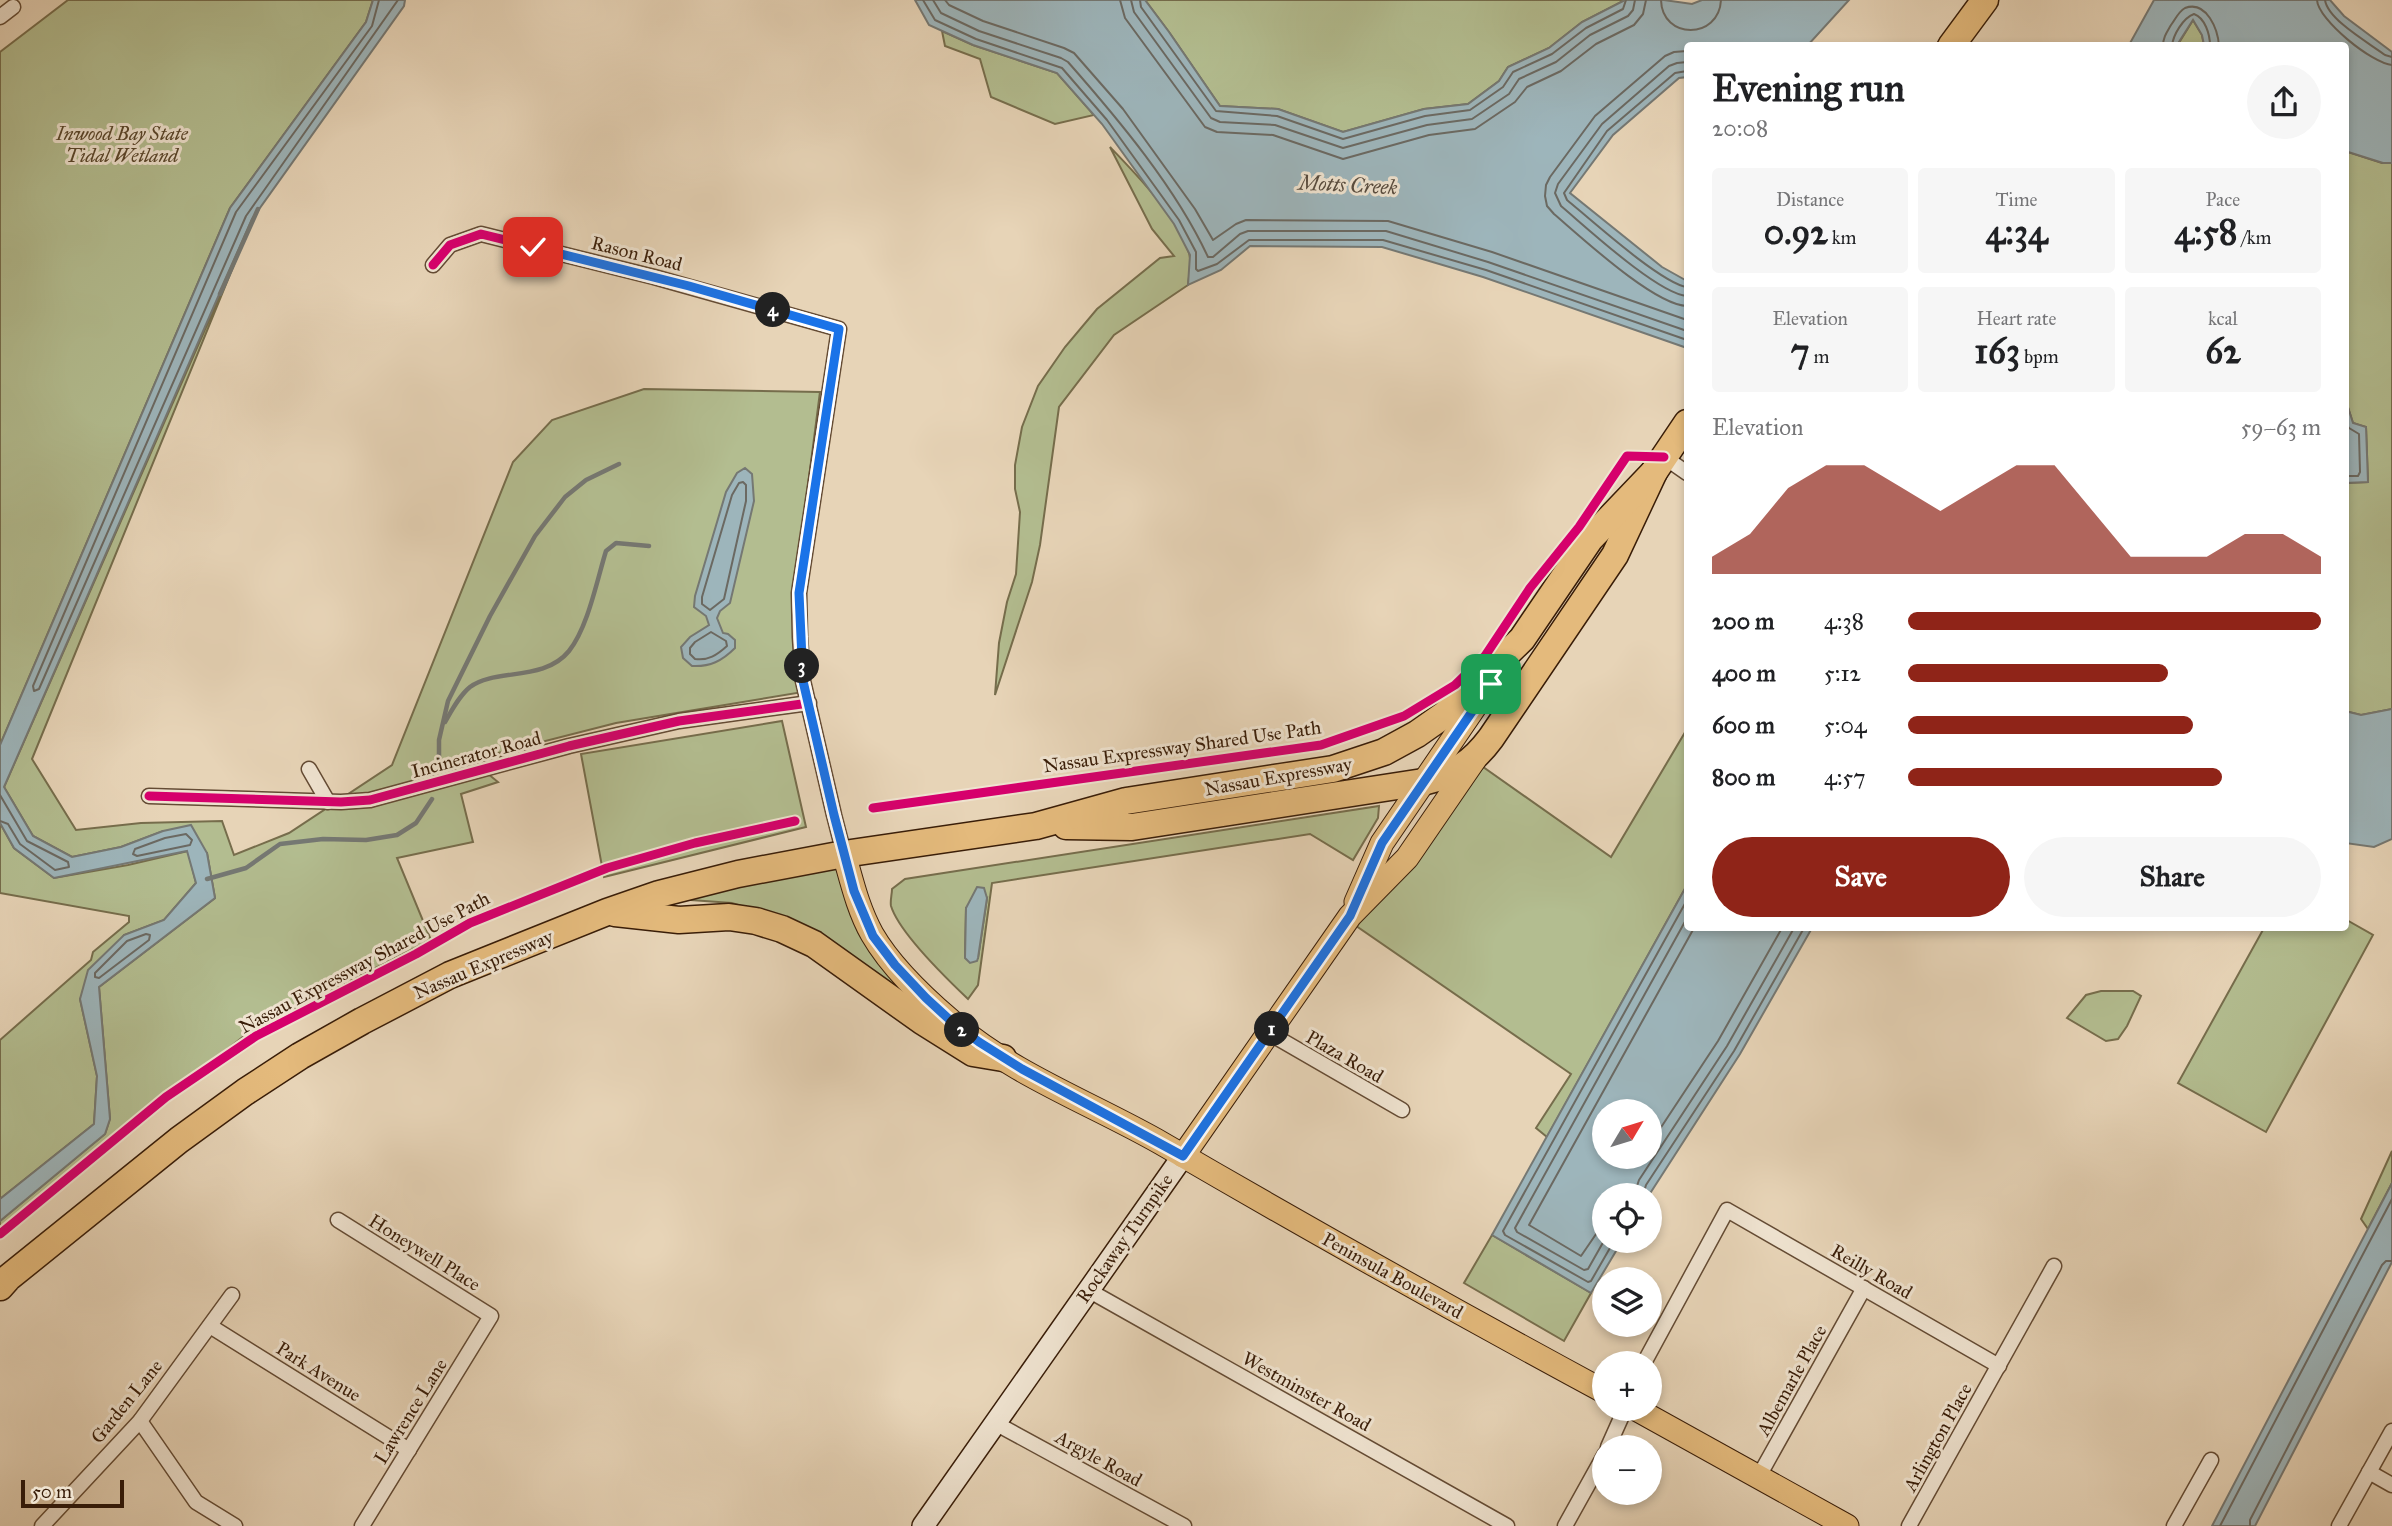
<!DOCTYPE html>
<html lang="en">
<head>
<meta charset="utf-8">
<style>
	body { margin:0; font-family:"IM FELL Great Primer",serif; background:#f6f6f6; color:#202124; height:100vh; display:flex; flex-direction:column; font-size:26px; white-space:nowrap }
	* { box-sizing:border-box; margin:0 }
	p { font-size:23px; color:#757577 }
	.icon { flex:none; width:38px; height:38px; fill:none; stroke:currentColor; stroke-width:2; stroke-linecap:round; stroke-linejoin:round }
	.map { position:relative; flex:1; overflow:hidden }
	.side { position:absolute; left:1684px; top:42px; width:665px; height:889px; display:flex; flex-direction:column; background:#fff; border-radius:7px; box-shadow:0 4px 10px #0003 }
	.side>* { flex:none }
	.needle { width:46px; rotate:52deg }
	.tools { position:absolute; left:1592px; top:1099px; display:grid; gap:14px }
	.tools a { display:grid; place-items:center; width:70px; height:70px; border-radius:50%; background:#fff; box-shadow:0 4px 10px #0003; font-size:35px }
	.scale { position:absolute; left:21px; bottom:18px; width:103px; box-sizing:border-box; padding-left:7px; border:4px solid #391d08; border-top:0; font-size:19px; line-height:24px; white-space:nowrap; color:#391d08; -webkit-text-stroke:5px #efe3d0; paint-order:stroke }
	.pin { position:absolute; display:grid; place-items:center; width:60px; height:60px; color:#fff; margin:-30px; border-radius:14px; box-shadow:0 4px 10px #0006 }
	.km { position:absolute; width:35px; height:35px; margin:-18px; border-radius:50%; background:#222; color:#fff; font-size:19px; line-height:35px; text-align:center }
	.round { display:grid; place-items:center; flex:none; width:74px; height:74px; border-radius:37px; background:#f6f6f6 }
	.summary { display:flex; align-items:center; justify-content:space-between; height:119px; padding:0 28px }
	h1 { font-size:38px; font-weight:800; line-height:52px }
	.stats { display:grid; grid-template-columns:repeat(3,1fr); gap:10px; height:119px; padding:7px 28px }
	.stats div { display:grid; align-content:center; border-radius:7px; background:#f6f6f6; text-align:center }
	.stats b { font-size:35px; font-weight:800 }
	.stats small { font-size:19px; font-weight:400 }
	.stats p { font-size:19px }
	.chart { height:196px; padding:14px 28px }
	.chart p { display:flex; justify-content:space-between }
	.chart svg { width:100%; height:126px; margin-top:7px; fill:#8f2418; opacity:.7 }
	.button { display:flex; gap:14px; margin-top:auto; padding:14px 28px }
	.button a { flex:1; height:80px; border-radius:42px; background:#8f2418; color:#fff; font-size:28px; font-weight:800; line-height:80px; text-align:center }
	.button a+a { background:#f6f6f6; color:#202124 }
	ul { padding:0 28px; list-style:none; font-size:23px }
	li { display:grid; grid-template-columns:112px 84px 1fr; align-items:center; height:52px }
	li i { height:18px; border-radius:9px; background:#8f2418 }
	.map>svg:first-child { display:block }
	.green { fill:#b3bd90; stroke:#766d4c; stroke-width:2; fill-rule:evenodd }
	.water { fill:#9db5bb; stroke:#757873; stroke-width:2; fill-rule:evenodd }
	.lines { fill:none; stroke-linecap:round; stroke-linejoin:round }
	.shore { stroke:#6b6962; stroke-width:2 }
	.stream { stroke:#757873; stroke-width:4.5 }
	.street-casing { stroke:#644b34; stroke-width:17 }
	.secondary-casing { stroke:#391d08; stroke-width:24 }
	.primary-casing { stroke:#391d08; stroke-width:25 }
	.highway-casing { stroke:#391d08; stroke-width:29 }
	.street { stroke:#efe3d0; stroke-width:14 }
	.secondary { stroke:#efe3d0; stroke-width:21 }
	.primary { stroke:#e4ba7c; stroke-width:23 }
	.highway { stroke:#e4ba7c; stroke-width:26 }
	.cycleway-casing { stroke:#efe3d0; stroke-width:13 }
	.cycleway { stroke:#d6006c; stroke-width:9 }
	.route-casing { stroke:#fff; stroke-width:14 }
	.route { stroke:#1a73e8; stroke-width:9 }
	.labels { text-anchor:middle; stroke-width:6; stroke-linejoin:round; paint-order:stroke }
	.park-label { font-size:19px; font-style:italic; fill:#58452a; stroke:#efe3d0 }
	.street-label { font-size:19px; fill:#391d08; stroke:#efe3d0 }
	.water-label { font-size:21px; font-style:italic; fill:#574b3e; stroke:#efe3d0 }
</style>
</head>
<body>
<div class="map">
<svg width="2392" height="1526" viewBox="0 0 2392 1526">
	<rect width="100%" height="100%" fill="#e7d4b7"/>
	<filter id="stains"><feTurbulence type="fractalNoise" baseFrequency=".00286" numOctaves="4"/><feColorMatrix values="0 0 0 0 .2 0 0 0 0 .09 0 0 0 0 .02 0 0 0 .5 -.17"/></filter>
	<radialGradient id="worn" r=".72"><stop offset=".6" stop-color="#630" stop-opacity="0"/><stop offset="1" stop-color="#630" stop-opacity=".3"/></radialGradient>
	<g class="green">
		<path d="M 68,0 L 373,0 L 366,22 L 230,208 L 0,745 L 0,52 Z"/>
		<path d="M 1145,0 L 1625,0 L 1582,22 L 1549,48 L 1508,67 L 1499,81 L 1468,104 L 1424,109 L 1343,132 L 1278,109 L 1220,106 L 1169,32 Z"/>
		<path d="M 2193,20 L 2202,35 L 2204,45 L 2177,46 Z"/>
		<path d="M 942,31 L 973,45 L 1057,73 L 1094,115 L 1055,124 L 991,97 L 980,59 L 945,46 Z"/>
		<path d="M 1110,147 C 1138,176 1175,214 1189,253 C 1192,262 1189,275 1188,285 L 1114,335 L 1059,407 L 1040,545 L 1032,582 L 995,695 L 999,643 L 1007,602 L 1016,574 L 1020,512 L 1015,489 L 1015,465 L 1022,427 L 1038,386 L 1065,347 L 1097,309 L 1160,258 L 1174,256 L 1152,229 Z"/>
		<path d="M 2345,151 L 2382,163 L 2392,163 L 2392,709 L 2361,715 L 2345,711 L 2345,483 L 2368,482 L 2366,427 L 2353,423 L 2345,398 Z"/>
		<path d="M 240,250 L 32,759 L 76,830 L 141,823 L 222,821 L 234,855 L 289,833 L 392,765 L 513,462 L 552,420 L 644,389 L 820,392 L 802,532 L 803,692 L 616,723 L 471,760 L 498,782 L 461,794 L 473,842 L 397,858 L 431,940 L 249,1032 L 0,1228 L 0,1221 L 105,1134 L 110,1119 L 99,987 L 215,898 L 207,853 L 163,831 L 121,847 L 72,857 L 33,836 L 4,787 Z"/>
		<path d="M 782,721 L 806,827 L 604,877 L 581,754 Z"/>
		<path d="M 1687,729 L 1687,885 L 1547,1137 L 1536,1128 L 1571,1074 L 1349,921 L 1476,762 L 1611,857 Z"/>
		<path d="M 1379,806 L 1378,818 L 1353,860 L 1310,834 L 992,883 L 978,985 L 968,999 C 948,980 899,932 891,906 C 890,901 892,894 892,889 L 905,879 ZM 987,898 L 978,958 L 965,957 L 966,908 Z"/>
		<path d="M 0,823 L 14,848 L 54,878 L 128,865 L 188,851 L 196,883 L 164,920 L 124,935 L 80,999 L 97,1076 L 94,1124 L 0,1199 L 0,1040 L 91,960 L 93,952 L 129,922 L 129,916 L 0,893 Z"/>
		<path d="M 832,858 L 861,931 L 925,1019 L 767,914 L 732,903 L 663,898 Z"/>
		<path d="M 2345,919 L 2373,935 L 2266,1132 L 2178,1083 L 2264,928 L 2345,928 Z"/>
		<path d="M 2101,991 L 2133,991 L 2141,996 L 2127,1026 L 2118,1039 L 2106,1041 L 2067,1018 L 2086,995 Z"/>
		<path d="M 2392,1151 L 2392,1183 L 2368,1229 L 2361,1219 Z"/>
		<path d="M 1492,1235 L 1591,1293 L 1564,1341 L 1464,1283 Z"/>
	</g>
	<g class="water">
		<path d="M 373,0 L 405,0 L 404,6 L 252,219 L 4,787 L 33,836 L 72,857 L 121,847 L 163,831 L 191,825 L 207,853 L 215,898 L 99,987 L 110,1119 L 105,1134 L 0,1221 L 0,1199 L 94,1124 L 97,1076 L 80,999 L 88,970 L 124,935 L 164,920 L 196,883 L 187,851 L 54,878 L 14,848 L 0,823 L 0,745 L 230,208 L 366,22 Z"/>
		<path d="M 915,0 L 1145,0 L 1169,32 L 1220,106 L 1278,109 L 1343,132 L 1424,109 L 1468,104 L 1499,81 L 1508,67 L 1549,48 L 1582,22 L 1625,0 L 1664,0 L 1692,4 L 1702,0 L 1849,0 L 1808,45 L 1687,46 L 1687,77 L 1679,78 L 1613,135 L 1570,193 L 1662,267 L 1687,281 L 1687,348 L 1483,277 L 1382,247 L 1250,246 L 1221,270 L 1188,285 L 1190,255 L 1174,224 L 1102,124 L 1057,73 L 973,45 L 929,25 Z"/>
		<path d="M 2154,0 L 2330,0 L 2344,16 L 2392,52 L 2392,163 L 2383,163 L 2345,151 L 2345,46 L 2204,45 L 2202,35 L 2193,20 L 2177,45 L 2129,45 Z"/>
		<path d="M 2345,398 L 2353,423 L 2366,427 L 2368,482 L 2345,483 Z"/>
		<path d="M 745,468 L 752,474 L 754,501 L 730,603 L 720,611 L 717,618 L 723,633 L 728,634 L 735,640 L 735,648 C 722,661 710,667 692,666 L 683,658 L 681,647 L 690,637 L 709,625 L 706,616 L 694,607 L 695,596 L 726,492 L 737,473 Z"/>
		<path d="M 2392,709 L 2392,839 L 2374,847 L 2345,843 L 2345,711 L 2361,715 Z"/>
		<path d="M 1687,885 L 1687,928 L 1812,928 L 1740,1054 L 1649,1195 L 1605,1195 L 1605,1241 L 1622,1241 L 1591,1293 L 1492,1235 ZM 1650,1111 L 1650,1157 L 1605,1157 L 1605,1111 Z"/>
		<path d="M 977,887 L 984,888 L 987,898 L 978,958 L 977,961 L 970,963 L 965,958 L 966,908 Z"/>
		<path d="M 2392,1183 L 2392,1262 L 2255,1526 L 2212,1526 Z"/>
	</g>
	<g class="lines">
		<g class="shore">
			<path d="M 379,0 L 372,26 L 236,212 L 33,686 L 34,691 L 39,689 L 246,216 L 398,0"/>
			<path d="M 923,0 L 935,20 L 976,39 L 1062,68 L 1107,120 L 1179,220 L 1196,252 L 1196,269 L 1198,271 L 1217,264 L 1249,240 L 1383,240 L 1486,270 L 1687,340"/>
			<path d="M 933,0 L 941,13 L 979,31 L 1061,58 L 1068,62 C 1119,120 1176,188 1208,257 L 1213,257 L 1240,234 L 1248,231 L 1386,231 L 1488,262 L 1687,331"/>
			<path d="M 945,0 L 949,5 L 983,21 L 1064,48 L 1074,53 L 1123,109 L 1195,209 L 1213,240 L 1236,224 L 1246,220 L 1388,221 L 1492,252 L 1687,320"/>
			<path d="M 1120,0 L 1125,18 L 1205,127 L 1217,132 L 1273,135 L 1343,159 L 1429,135 L 1475,129 L 1515,102 L 1527,87 L 1561,71 L 1596,44 L 1634,25 L 1643,14 L 1646,0"/>
			<path d="M 1131,0 L 1134,12 L 1211,118 L 1220,122 L 1275,125 L 1343,148 L 1427,125 L 1472,119 L 1509,94 L 1519,79 L 1556,62 L 1590,35 L 1628,16 L 1633,10 L 1635,0"/>
			<path d="M 1140,0 L 1141,7 L 1216,111 L 1277,116 L 1343,139 L 1425,116 L 1470,110 L 1503,87 L 1513,72 L 1552,54 L 1586,28 L 1623,9 L 1626,0"/>
			<path d="M 1661,0 C 1662,40 1719,40 1721,0"/>
			<path d="M 2317,0 C 2318,20 2373,64 2392,65"/>
			<path d="M 2325,0 C 2328,20 2369,43 2385,55 L 2392,57"/>
			<path d="M 2163,46 C 2163,37 2167,32 2171,25 C 2175,20 2178,12 2185,8 C 2207,0 2218,30 2219,46"/>
			<path d="M 2172,46 C 2173,35 2183,18 2194,14 C 2205,18 2210,34 2210,46"/>
			<path d="M 1687,51 L 1674,52 L 1665,56 L 1595,116 L 1550,177 L 1546,185 L 1545,196 L 1547,206 L 1554,214 C 1581,237 1654,305 1687,306"/>
			<path d="M 1687,62 L 1677,63 L 1669,66 L 1602,124 L 1558,184 L 1555,193 L 1561,206 C 1586,227 1658,294 1687,296"/>
			<path d="M 1687,71 L 1675,73 L 1607,131 L 1564,193 L 1567,200 C 1590,219 1662,284 1687,287"/>
			<path d="M 2345,422 L 2349,428 L 2359,434 L 2360,472 L 2358,476 L 2345,476"/>
			<path d="M 743,482 L 746,485 L 746,501 L 724,599 L 710,610 L 702,604 L 702,597 L 732,495 L 739,483 Z"/>
			<path d="M 711,632 L 726,641 L 727,646 C 717,655 708,661 695,659 L 690,654 L 690,648 L 695,642 Z"/>
			<path d="M 0,795 L 27,841 L 68,862 L 69,867 L 55,870 L 20,844 L 8,824 L 0,821"/>
			<path d="M 186,834 L 192,840 L 190,845 L 137,856 L 133,854 L 135,849 L 165,838 Z"/>
			<path d="M 146,934 L 150,935 L 149,940 L 99,978 L 95,977 L 95,973 L 127,941 Z"/>
			<path d="M 1650,1144 L 1718,1041 L 1782,928"/>
			<path d="M 1634,1195 L 1639,1180 L 1727,1046 L 1794,928"/>
			<path d="M 1643,1195 L 1646,1185 L 1734,1051 L 1804,928"/>
			<path d="M 1605,1221 L 1581,1256 L 1529,1225 L 1694,928"/>
			<path d="M 1605,1239 L 1588,1269 L 1584,1270 L 1517,1232 L 1515,1228 L 1687,918"/>
			<path d="M 1614,1241 L 1591,1281 L 1588,1282 L 1505,1235 L 1503,1231 L 1687,900"/>
			<path d="M 2220,1526 L 2392,1199"/>
			<path d="M 2250,1526 L 2250,1520 L 2382,1265 L 2386,1261 L 2392,1261"/>
		</g>
		<g class="stream">
			<path d="M 220,294 L 258,209"/>
			<path d="M 445,722 C 452,710 459,696 470,687 C 495,668 544,682 569,651 C 588,627 597,580 606,551 L 616,543 L 649,546"/>
			<path d="M 439,768 L 439,740 L 448,701 L 490,616 L 535,536 L 565,497 L 586,480 L 619,464"/>
			<path d="M 207,879 L 246,868 L 280,844 L 323,839 L 366,840 L 397,835 L 416,823 L 432,799"/>
		</g>
		<defs>
			<g id="street">
				<path d="M 0,17 L 13,7"/>
				<path d="M 433,265 L 450,245 L 481,234 L 654,277 L 839,329 L 799,593 L 800,637 L 803,681 L 834,815 L 844,854"/>
				<path d="M 1664,457 L 1687,473"/>
				<path d="M 309,769 L 328,802"/>
				<path d="M 149,796 L 341,802 L 370,800 L 569,746 L 679,721 L 809,703"/>
				<path d="M 1269,1033 L 1402,1110"/>
				<path d="M 338,1220 L 491,1316 L 362,1526"/>
				<path d="M 1088,1290 L 1507,1526"/>
				<path d="M 210,1326 L 409,1450"/>
				<path d="M 1644,1363 L 1727,1210 L 1999,1366"/>
				<path d="M 140,1421 L 196,1502 L 235,1526"/>
				<path d="M 995,1423 L 1184,1526"/>
				<path d="M 1608,1447 L 1625,1409"/>
				<path d="M 2369,1472 L 2392,1485"/>
				<path d="M 1759,1476 L 1864,1288"/>
				<path d="M 42,1526 L 140,1421 L 232,1295"/>
				<path d="M 1565,1526 L 1605,1454"/>
				<path d="M 1909,1526 L 2054,1266"/>
				<path d="M 2174,1526 L 2211,1460"/>
				<path d="M 2339,1526 L 2392,1431"/>
			</g>
			<path id="secondary" d="M 923,1526 L 1183,1156"/>
			<g id="primary">
				<path d="M 844,854 C 852,882 858,909 872,934 C 891,967 922,996 950,1020 C 1011,1074 1091,1103 1161,1143 C 1307,1228 1455,1311 1605,1392"/>
				<path d="M 1356,902 L 1382,843 L 1500,670"/>
				<path d="M 1183,1156 L 1350,916 L 1407,858 L 1475,759"/>
				<path d="M 1636,1409 L 1847,1526"/>
			</g>
			<g id="highway">
				<path d="M 1951,46 L 1985,0"/>
				<path d="M 1066,826 L 1132,827 L 1423,782 C 1454,774 1471,765 1491,738 L 1615,555 L 1654,472 L 1687,423"/>
				<path d="M 615,913 L 679,920 L 729,917 L 756,921 L 782,929 L 814,944 L 922,1021 L 973,1053 L 1003,1058"/>
				<path d="M 0,1287 L 8,1278 L 179,1140 L 245,1092 L 300,1056 L 362,1021 L 450,975 L 607,912 L 659,894 L 738,874 L 844,854 L 1036,826 L 1126,801 L 1333,769 L 1384,752 L 1417,734 L 1444,715 L 1522,639 L 1590,539 L 1654,472"/>
			</g>
		</defs>
		<use href="#street" class="street-casing"/>
		<use href="#secondary" class="secondary-casing"/>
		<use href="#primary" class="primary-casing"/>
		<use href="#highway" class="highway-casing"/>
		<use href="#street" class="street"/>
		<use href="#secondary" class="secondary"/>
		<use href="#primary" class="primary"/>
		<use href="#highway" class="highway"/>
		<defs>
			<g id="cycleway">
				<path d="M 433,265 L 450,245 L 481,234 L 654,277 L 839,329 L 799,593 L 800,637 L 803,681 L 834,815 L 844,854"/>
				<path d="M 149,796 L 341,802 L 370,800 L 569,746 L 679,721 L 809,703"/>
				<path d="M 873,808 L 1321,745 L 1404,716 L 1455,685 L 1485,656 L 1530,588 L 1579,527 L 1627,456 L 1664,457"/>
				<path d="M 0,1234 L 166,1097 L 256,1036 L 416,954 L 470,923 L 607,868 L 695,843 L 795,821"/>
			</g>
		</defs>
		<use href="#cycleway" class="cycleway-casing"/>
		<use href="#cycleway" class="cycleway"/>
	</g>
	<g class="lines">
		<defs>
			<path id="route" d="M 533,247 L 689,286 L 839,329 L 799,593 L 803,681 L 834,815 L 854,891 L 873,936 L 895,965 L 926,998 L 951,1021 L 979,1042 L 1022,1069 L 1183,1156 L 1350,916 L 1382,843 L 1491,684"/>
		</defs>
		<use href="#route" class="route-casing"/>
		<use href="#route" class="route"/>
	</g>
	<g class="labels">
		<g class="park-label">
			<text x="122" y="140">Inwood Bay State<tspan x="122" dy="22">Tidal Wetland</tspan></text>
		</g>
		<g class="street-label">
			<text transform="translate(637 253) rotate(14)" y="7">Rason Road</text>
			<text transform="translate(1182 746) rotate(-8)" y="7">Nassau Expressway Shared Use Path</text>
			<text transform="translate(476 754) rotate(-15)" y="7">Incinerator Road</text>
			<text transform="translate(1278 776) rotate(-10)" y="7">Nassau Expressway</text>
			<text transform="translate(364 962) rotate(-28)" y="7">Nassau Expressway Shared Use Path</text>
			<text transform="translate(483 964) rotate(-23)" y="7">Nassau Expressway</text>
			<text transform="translate(1345 1056) rotate(30)" y="7">Plaza Road</text>
			<text transform="translate(1124 1238) rotate(-55)" y="7">Rockaway Turnpike</text>
			<text transform="translate(425 1252) rotate(32)" y="7">Honeywell Place</text>
			<text transform="translate(1872 1271) rotate(30)" y="7">Reilly Road</text>
			<text transform="translate(1393 1275) rotate(29)" y="7">Peninsula Boulevard</text>
			<text transform="translate(319 1371) rotate(32)" y="7">Park Avenue</text>
			<text transform="translate(1791 1380) rotate(-61)" y="7">Albemarle Place</text>
			<text transform="translate(1307 1391) rotate(29)" y="7">Westminster Road</text>
			<text transform="translate(126 1401) rotate(-51)" y="7">Garden Lane</text>
			<text transform="translate(410 1411) rotate(-58)" y="7">Lawrence Lane</text>
			<text transform="translate(1937 1437) rotate(-61)" y="7">Arlington Place</text>
			<text transform="translate(1099 1458) rotate(29)" y="7">Argyle Road</text>
		</g>
		<g class="water-label">
			<text transform="translate(1348 185) rotate(3)" y="7">Motts Creek</text>
		</g>
	</g>
	<rect width="100%" height="100%" filter="url(#stains)"/>
	<rect width="100%" height="100%" fill="url(#worn)"/>
</svg>
<div class="tools">
<a><svg class="needle" viewBox="-14 -14 28 28"><path d="M0-13l5 13h-10z" fill="#e53935"/><path d="M0 13l5-13h-10z" fill="#757577"/></svg></a>
<a><svg class="icon" aria-label="locate" viewBox="0 0 24 24"><circle cx="12" cy="12" r="6"/><path d="M12 2v4M12 18v4M2 12h4M18 12h4"/></svg></a>
<a><svg class="icon" aria-label="layers" viewBox="0 0 24 24"><path d="M12 4l9 5-9 5-9-5zM3 14l9 5 9-5"/></svg></a>
<a>+</a>
<a>−</a>
</div>
<div class="scale">50 m</div>
<div class="pin" style="left:1491px;top:684px;background:#1e9e55"><svg class="icon" aria-label="arrive" viewBox="0 0 24 24"><path d="M6 21V4h12l-3 4 3 4H6"/></svg></div>
<div class="pin" style="left:533px;top:247px;background:#d93025"><svg class="icon" aria-label="check" viewBox="0 0 24 24"><path d="M5 12l5 5 9-10"/></svg></div>
<b class="km" style="left:1272px;top:1029px">1</b>
<b class="km" style="left:962px;top:1030px">2</b>
<b class="km" style="left:802px;top:666px">3</b>
<b class="km" style="left:773px;top:310px">4</b>
<section class="side">
<div class="summary"><div><h1>Evening run</h1><p>20:08</p></div><a class="round"><svg class="icon" aria-label="share" viewBox="0 0 24 24"><path d="M12 15V3M7 8l5-5 5 5M5 13v7h14v-7"/></svg></a></div>
<div class="stats">
<div><p>Distance</p><b>0.92<small> km</small></b></div>
<div><p>Time</p><b>4:34</b></div>
<div><p>Pace</p><b>4:58<small> /km</small></b></div>
</div>
<div class="stats">
<div><p>Elevation</p><b>7<small> m</small></b></div>
<div><p>Heart rate</p><b>163<small> bpm</small></b></div>
<div><p>kcal</p><b>62</b></div>
</div>
<div class="chart"><p><span>Elevation</span>59–63 m</p>
<svg viewBox="0 0 160 44" preserveAspectRatio="none"><path d="M0 44V38L10 30L20 14L30 6L40 6L50 14L60 22L70 14L80 6L90 6L100 22L110 38L120 38L130 38L140 30L150 30L160 38V44z"/></svg>
</div>
<ul>
<li><b>200 m</b>4:38<i style="width:100%"></i></li>
<li><b>400 m</b>5:12<i style="width:63%"></i></li>
<li><b>600 m</b>5:04<i style="width:69%"></i></li>
<li><b>800 m</b>4:57<i style="width:76%"></i></li>
</ul>
<div class="button"><a>Save</a><a>Share</a></div>
</section>
</div>
</body>
</html>
